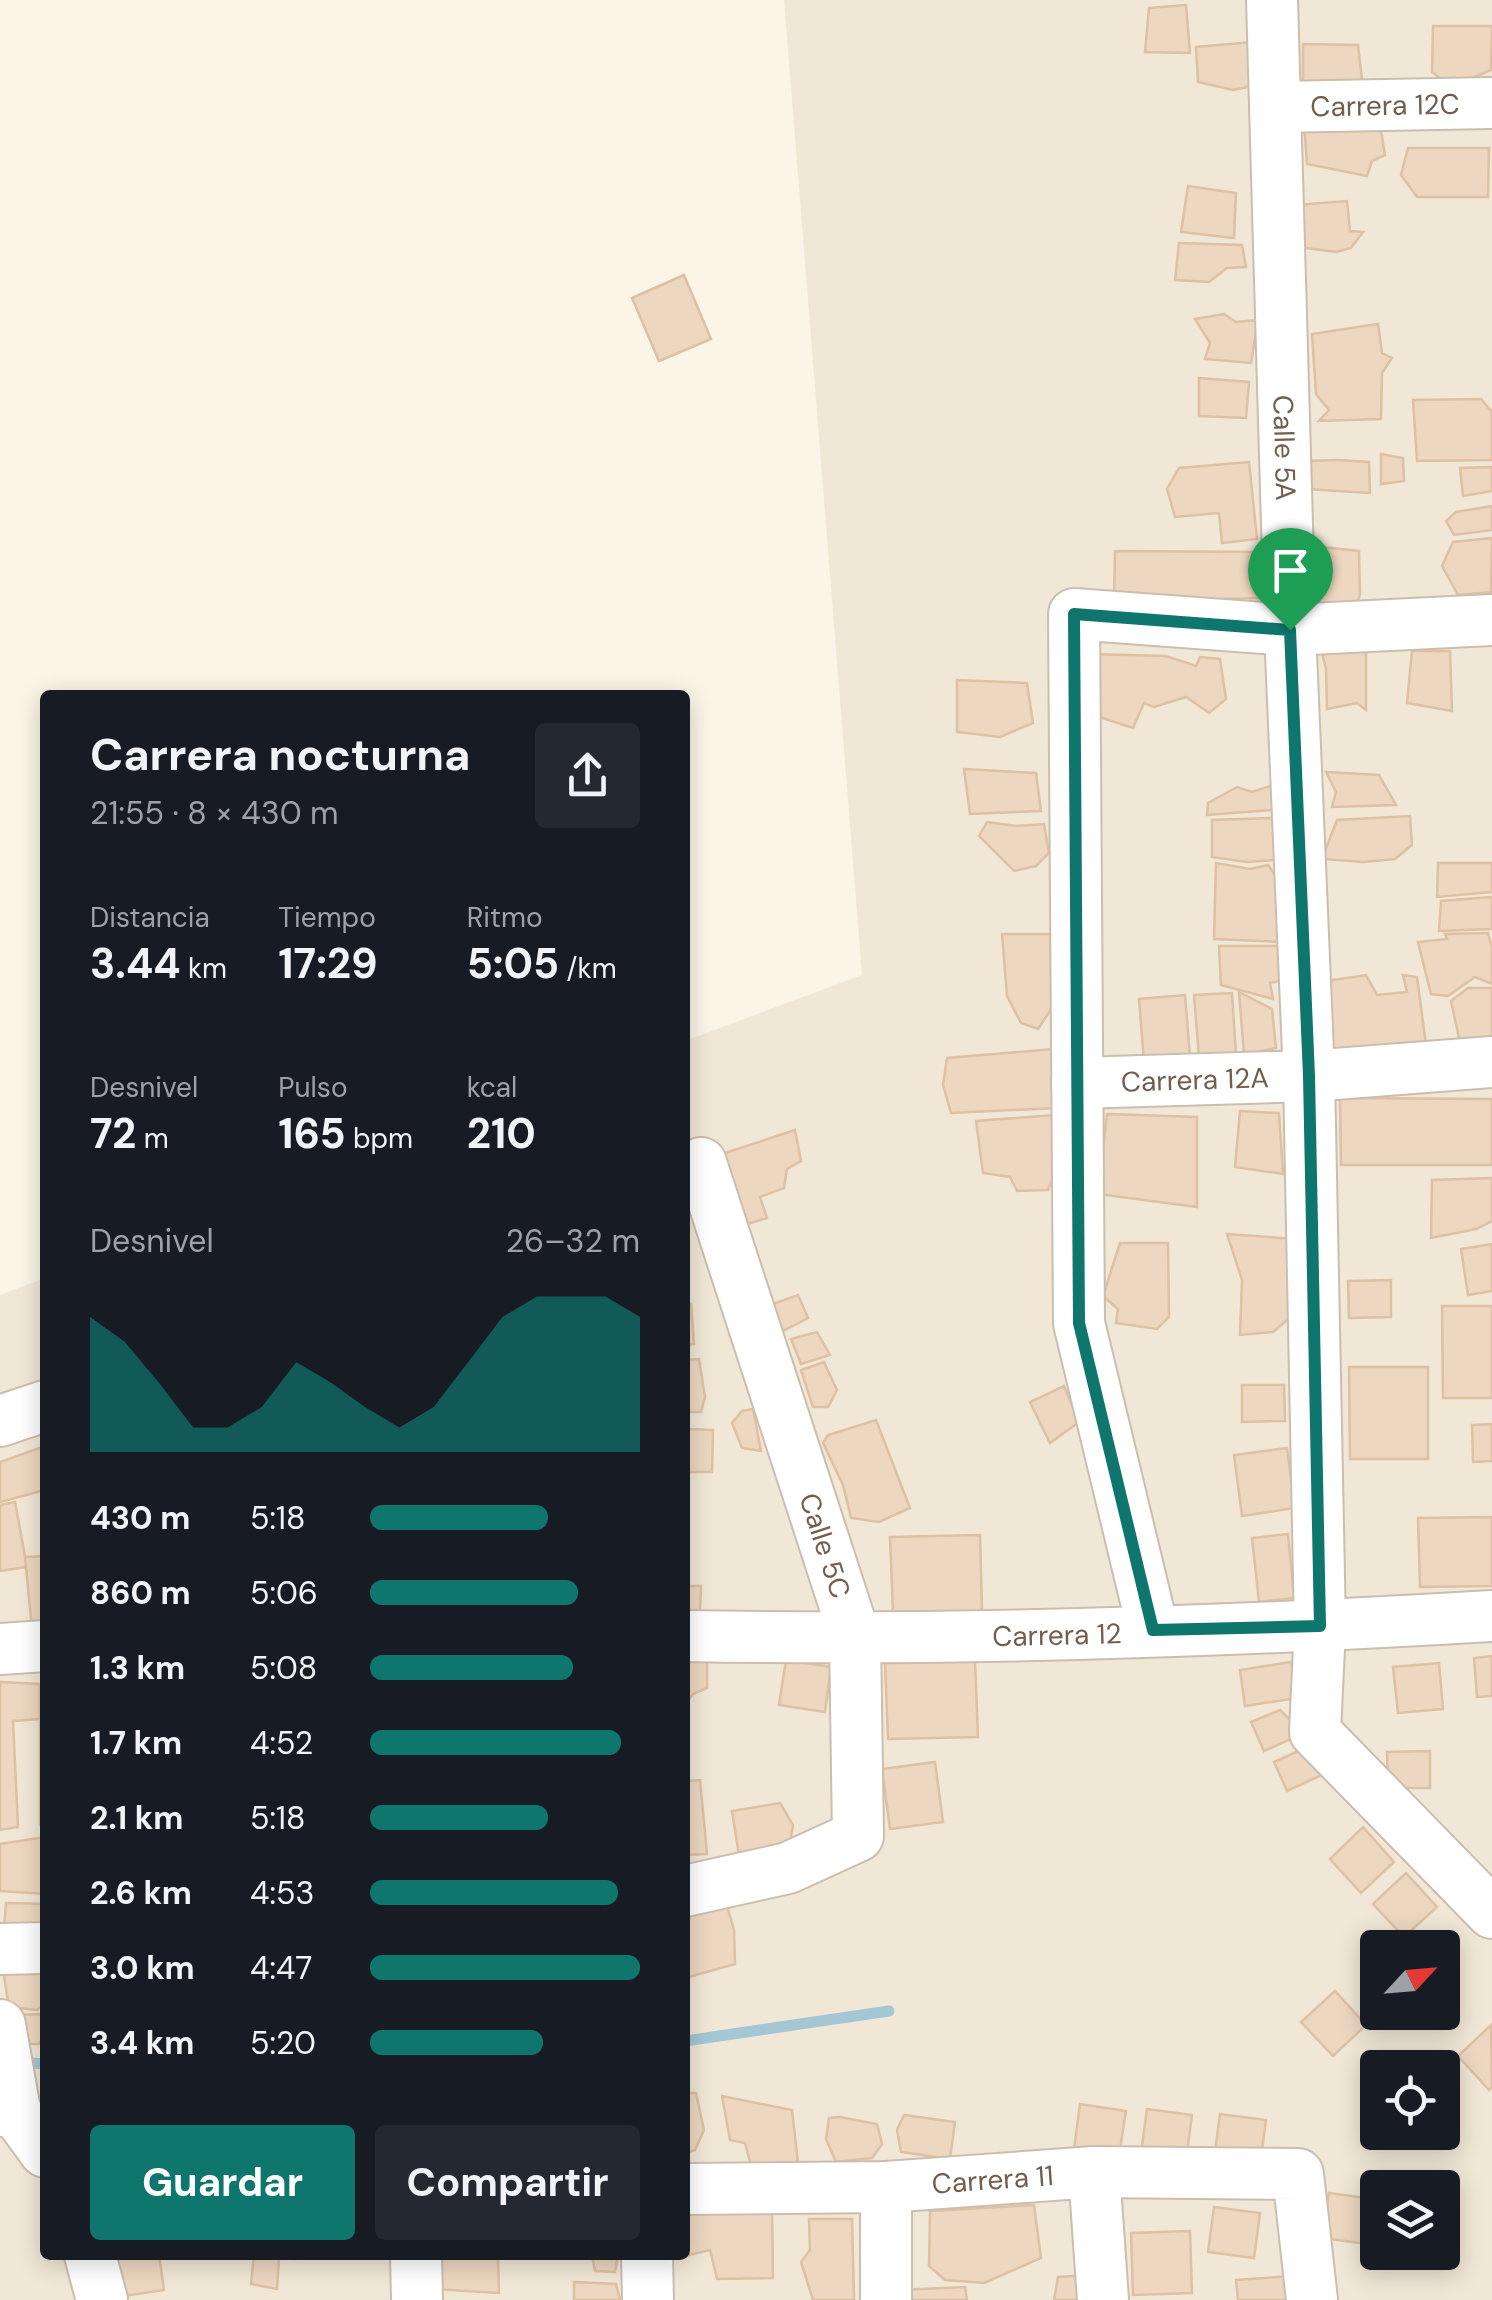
<!DOCTYPE html>
<html lang="es">
<head>
<meta charset="utf-8">
<style>
	body { margin:0; font-family:"DM Sans",sans-serif; background:#242831; color:#f1f3f6; height:100vh; display:flex; flex-direction:column; font-size:38px; white-space:nowrap }
	* { box-sizing:border-box; margin:0 }
	p { font-size:32px; color:#9ea1a6 }
	.icon { flex:none; width:55px; height:55px; fill:none; stroke:currentColor; stroke-width:2; stroke-linecap:round; stroke-linejoin:round }
	.map { position:relative; flex:1; overflow:hidden }
	.details { position:absolute; left:40px; top:690px; width:650px; height:1570px; display:flex; flex-direction:column; background:#171b24; border-radius:10px; box-shadow:0 5px 25px #0003 }
	.details>* { flex:none }
	.needle { width:65px; rotate:64deg }
	.fabs { position:absolute; left:1360px; top:1930px; display:grid; gap:20px }
	.fabs a { display:grid; place-items:center; width:100px; height:100px; border-radius:10px; background:#171b24; box-shadow:0 5px 25px #0003; font-size:50px }
	.pin { position:absolute; display:grid; place-items:center; width:85px; height:85px; color:#fff; margin:-102px -42px; border-radius:50% 50% 50% 0; rotate:-45deg; box-shadow:0 0 10px #0007 }
	.pin .icon { rotate:45deg }
	.round { display:grid; place-items:center; flex:none; width:105px; height:105px; border-radius:10px; background:#242831 }
	.headline { display:flex; align-items:center; justify-content:space-between; height:170px; padding:0 50px }
	h1 { font-size:45px; font-weight:700; line-height:75px }
	.metrics { display:grid; grid-template-columns:repeat(3,1fr); gap:15px; height:170px; padding:10px 50px }
	.metrics div { display:grid; align-content:center }
	.metrics b { font-size:42px; font-weight:700 }
	.metrics small { font-size:28px; font-weight:400 }
	.metrics p { font-size:28px }
	.chart { height:280px; padding:20px 50px }
	.chart p { display:flex; justify-content:space-between }
	.chart svg { width:100%; height:180px; margin-top:10px; fill:#0f766e; opacity:.7 }
	.button { display:flex; gap:20px; margin-top:auto; padding:20px 50px }
	.button a { flex:1; height:115px; border-radius:10px; background:#0f766e; color:#fff; font-size:40px; font-weight:700; line-height:115px; text-align:center }
	.button a+a { background:#242831; color:#f1f3f6 }
	ul { padding:0 50px; list-style:none; font-size:32px }
	li { display:grid; grid-template-columns:160px 120px 1fr; align-items:center; height:75px }
	li i { height:25px; border-radius:12px; background:#0f766e }
	.map>svg:first-child { display:block }
	.residential { fill:#f1e7d6; fill-rule:evenodd }
	.lines { fill:none; stroke-linecap:round; stroke-linejoin:round }
	.stream { stroke:#a5c7d3; stroke-width:11 }
	.building { fill:#edd7c1; stroke:#dec0a3; stroke-width:2.5 }
	.minor-casing { stroke:#cbbeae; stroke-width:54 }
	.minor { stroke:#fff; stroke-width:50 }
	.route-casing { stroke:#fff; stroke-width:20 }
	.route { stroke:#0f766e; stroke-width:12 }
	.labels { text-anchor:middle; stroke-width:8; stroke-linejoin:round; paint-order:stroke }
	.street-label { font-size:28px; fill:#715e4e; stroke:#fdf9ed }
</style>
</head>
<body>
<div class="map">
<svg width="1492" height="2300" viewBox="0 0 1492 2300">
	<rect width="100%" height="100%" fill="#faf5e7"/>
	<path class="residential" d="M 784,0 L 1492,0 L 1492,2300 L 0,2300 L 0,1295 L 45,1278 L 45,2255 L 685,2255 L 685,1041 L 862,975 ZM 1378,1948 L 1442,1948 L 1442,2012 L 1378,2012 ZM 1378,2068 L 1442,2068 L 1442,2132 L 1378,2132 ZM 1378,2188 L 1442,2188 L 1442,2252 L 1378,2252 Z"/>
	<g class="lines">
		<g class="stream">
			<path d="M 685,2041 L 889,2011"/>
			<path d="M 19,2062 L 45,2064"/>
		</g>
	</g>
	<g class="building">
		<path d="M 1186,5 L 1190,53 L 1145,52 L 1149,8 Z"/>
		<path d="M 1433,26 L 1492,26 L 1491,70 L 1470,79 L 1446,83 L 1432,72 Z"/>
		<path d="M 1253,42 L 1258,85 L 1233,90 L 1198,82 L 1196,47 Z"/>
		<path d="M 1303,44 L 1358,45 L 1363,88 L 1303,90 Z"/>
		<path d="M 1379,119 L 1385,155 L 1372,161 L 1367,176 L 1307,164 L 1304,123 Z"/>
		<path d="M 1408,148 L 1489,148 L 1488,197 L 1417,197 L 1401,175 Z"/>
		<path d="M 1188,186 L 1236,193 L 1234,238 L 1181,232 Z"/>
		<path d="M 1347,201 L 1350,231 L 1363,232 L 1351,248 L 1336,252 L 1298,247 L 1304,228 L 1295,205 Z"/>
		<path d="M 1179,243 L 1242,245 L 1246,267 L 1227,268 L 1209,282 L 1175,280 Z"/>
		<path d="M 684,275 L 711,339 L 659,361 L 632,298 Z"/>
		<path d="M 1224,314 L 1236,322 L 1258,320 L 1251,363 L 1205,359 L 1210,343 L 1195,319 Z"/>
		<path d="M 1378,324 L 1382,353 L 1392,358 L 1382,373 L 1381,419 L 1319,421 L 1329,410 L 1316,394 L 1312,334 Z"/>
		<path d="M 1199,378 L 1249,382 L 1246,418 L 1199,416 Z"/>
		<path d="M 1481,399 L 1492,412 L 1492,460 L 1417,461 L 1413,400 Z"/>
		<path d="M 1381,454 L 1403,458 L 1404,481 L 1381,484 Z"/>
		<path d="M 1339,460 L 1369,462 L 1370,493 L 1306,489 L 1304,461 Z"/>
		<path d="M 1249,462 L 1257,539 L 1222,543 L 1219,513 L 1175,517 L 1167,489 L 1179,468 Z"/>
		<path d="M 1492,467 L 1492,491 L 1463,496 L 1460,468 Z"/>
		<path d="M 1492,506 L 1492,530 L 1454,535 L 1446,521 L 1456,512 Z"/>
		<path d="M 1492,538 L 1491,592 L 1458,595 L 1442,566 L 1453,542 Z"/>
		<path d="M 1303,545 L 1359,551 L 1360,594 L 1355,611 L 1320,613 L 1307,601 Z"/>
		<path d="M 1115,551 L 1259,552 L 1264,598 L 1114,601 Z"/>
		<path d="M 1320,645 L 1366,651 L 1366,710 L 1357,703 L 1327,709 L 1326,669 Z"/>
		<path d="M 1412,651 L 1450,651 L 1452,711 L 1407,703 Z"/>
		<path d="M 1089,654 L 1166,656 L 1196,666 L 1200,657 L 1220,659 L 1226,699 L 1209,713 L 1186,697 L 1154,707 L 1144,703 L 1133,728 L 1102,718 L 1091,688 Z"/>
		<path d="M 957,680 L 1027,683 L 1033,723 L 1000,737 L 957,732 Z"/>
		<path d="M 964,769 L 1036,773 L 1041,811 L 970,814 Z"/>
		<path d="M 1326,772 L 1379,775 L 1396,805 L 1332,807 L 1336,792 Z"/>
		<path d="M 1273,785 L 1272,810 L 1207,815 L 1208,803 L 1237,787 L 1252,792 Z"/>
		<path d="M 1410,816 L 1412,845 L 1395,859 L 1363,862 L 1322,859 L 1337,820 Z"/>
		<path d="M 1274,818 L 1275,860 L 1247,862 L 1212,857 L 1212,820 Z"/>
		<path d="M 987,822 L 1016,826 L 1044,824 L 1049,853 L 1036,866 L 1014,871 L 979,836 Z"/>
		<path d="M 1216,863 L 1250,869 L 1268,865 L 1280,882 L 1277,922 L 1282,942 L 1214,939 Z"/>
		<path d="M 1438,863 L 1492,863 L 1492,892 L 1437,897 Z"/>
		<path d="M 1492,897 L 1492,929 L 1439,931 L 1441,901 Z"/>
		<path d="M 1488,933 L 1492,947 L 1492,984 L 1475,977 L 1448,996 L 1431,994 L 1418,942 L 1447,939 L 1445,934 Z"/>
		<path d="M 1002,934 L 1050,934 L 1052,1008 L 1038,1029 L 1021,1023 L 1007,996 Z"/>
		<path d="M 1219,946 L 1282,946 L 1280,981 L 1270,983 L 1273,999 L 1221,985 Z"/>
		<path d="M 1366,975 L 1377,995 L 1407,992 L 1403,975 L 1417,977 L 1426,1045 L 1332,1058 L 1326,981 Z"/>
		<path d="M 1468,988 L 1492,988 L 1492,1052 L 1462,1052 L 1451,1001 Z"/>
		<path d="M 1239,992 L 1272,1009 L 1276,1048 L 1244,1055 Z"/>
		<path d="M 1232,993 L 1236,1054 L 1199,1058 L 1194,995 Z"/>
		<path d="M 1185,995 L 1190,1057 L 1144,1061 L 1139,999 Z"/>
		<path d="M 1053,1049 L 1057,1108 L 951,1113 L 943,1085 L 947,1058 Z"/>
		<path d="M 1340,1098 L 1492,1099 L 1492,1165 L 1341,1165 Z"/>
		<path d="M 1240,1111 L 1279,1113 L 1283,1174 L 1235,1167 Z"/>
		<path d="M 1107,1114 L 1197,1117 L 1197,1207 L 1098,1194 Z"/>
		<path d="M 1055,1115 L 1062,1154 L 1048,1190 L 1017,1191 L 1010,1177 L 983,1173 L 976,1121 Z"/>
		<path d="M 795,1130 L 801,1161 L 787,1169 L 784,1188 L 760,1197 L 767,1218 L 744,1225 L 719,1155 Z"/>
		<path d="M 1492,1178 L 1492,1221 L 1476,1229 L 1431,1238 L 1432,1180 Z"/>
		<path d="M 1227,1234 L 1295,1239 L 1297,1312 L 1273,1332 L 1240,1335 L 1242,1280 Z"/>
		<path d="M 1120,1243 L 1168,1243 L 1169,1317 L 1157,1329 L 1116,1323 L 1118,1309 L 1103,1296 Z"/>
		<path d="M 1492,1244 L 1492,1291 L 1468,1295 L 1461,1249 Z"/>
		<path d="M 1391,1280 L 1391,1317 L 1349,1318 L 1348,1281 Z"/>
		<path d="M 798,1295 L 808,1318 L 781,1332 L 767,1306 Z"/>
		<path d="M 691,1304 L 694,1344 L 685,1346 L 685,1305 Z"/>
		<path d="M 1442,1306 L 1492,1306 L 1492,1398 L 1443,1398 Z"/>
		<path d="M 817,1332 L 830,1355 L 801,1364 L 791,1339 Z"/>
		<path d="M 699,1359 L 705,1397 L 701,1412 L 685,1412 L 685,1360 Z"/>
		<path d="M 824,1362 L 837,1390 L 828,1407 L 813,1407 L 801,1370 Z"/>
		<path d="M 1349,1367 L 1428,1367 L 1428,1459 L 1350,1459 Z"/>
		<path d="M 1242,1385 L 1284,1385 L 1285,1421 L 1242,1422 Z"/>
		<path d="M 1064,1386 L 1079,1422 L 1050,1443 L 1030,1402 Z"/>
		<path d="M 753,1409 L 761,1451 L 742,1448 L 732,1423 L 742,1411 Z"/>
		<path d="M 876,1420 L 910,1508 L 879,1522 L 851,1518 L 843,1485 L 823,1443 L 828,1435 Z"/>
		<path d="M 1492,1424 L 1492,1461 L 1473,1462 L 1472,1425 Z"/>
		<path d="M 685,1429 L 713,1430 L 712,1472 L 685,1472 Z"/>
		<path d="M 45,1446 L 45,1490 L 0,1502 L 0,1462 Z"/>
		<path d="M 1287,1448 L 1295,1508 L 1242,1516 L 1234,1455 Z"/>
		<path d="M 15,1502 L 27,1567 L 0,1571 L 0,1505 Z"/>
		<path d="M 1492,1517 L 1492,1586 L 1420,1587 L 1418,1518 Z"/>
		<path d="M 1288,1534 L 1294,1598 L 1259,1602 L 1252,1538 Z"/>
		<path d="M 980,1535 L 982,1611 L 893,1613 L 890,1537 Z"/>
		<path d="M 45,1556 L 45,1628 L 32,1628 L 25,1557 Z"/>
		<path d="M 685,1586 L 701,1586 L 700,1612 L 685,1614 Z"/>
		<path d="M 1492,1656 L 1492,1696 L 1477,1697 L 1474,1658 Z"/>
		<path d="M 685,1658 L 707,1658 L 707,1688 L 693,1694 L 685,1705 Z"/>
		<path d="M 786,1660 L 831,1667 L 825,1712 L 779,1705 Z"/>
		<path d="M 975,1660 L 978,1737 L 888,1739 L 885,1663 Z"/>
		<path d="M 1291,1662 L 1297,1698 L 1245,1706 L 1240,1670 Z"/>
		<path d="M 1439,1663 L 1443,1709 L 1398,1713 L 1393,1667 Z"/>
		<path d="M 0,1682 L 40,1684 L 40,1719 L 13,1721 L 18,1827 L 0,1830 Z"/>
		<path d="M 45,1683 L 45,1825 L 40,1825 L 40,1684 Z"/>
		<path d="M 1280,1710 L 1304,1733 L 1264,1751 L 1251,1722 Z"/>
		<path d="M 1303,1749 L 1326,1773 L 1287,1791 L 1274,1762 Z"/>
		<path d="M 1430,1751 L 1430,1788 L 1388,1788 L 1387,1752 Z"/>
		<path d="M 935,1762 L 943,1822 L 890,1829 L 882,1769 Z"/>
		<path d="M 700,1780 L 707,1854 L 685,1855 L 685,1781 Z"/>
		<path d="M 780,1803 L 793,1825 L 788,1854 L 740,1862 L 732,1811 Z"/>
		<path d="M 1363,1827 L 1394,1862 L 1361,1893 L 1330,1859 Z"/>
		<path d="M 45,1837 L 45,1894 L 0,1891 L 0,1844 Z"/>
		<path d="M 1406,1873 L 1437,1907 L 1404,1937 L 1373,1904 Z"/>
		<path d="M 723,1892 L 734,1930 L 735,1964 L 685,1978 L 685,1903 Z"/>
		<path d="M 6,1903 L 45,1904 L 45,1939 L 3,1943 Z"/>
		<path d="M 13,1962 L 45,1964 L 45,2004 L 37,2010 L 9,2007 L 4,1976 Z"/>
		<path d="M 1335,1991 L 1366,2025 L 1333,2056 L 1301,2022 Z"/>
		<path d="M 45,2014 L 45,2034 L 39,2044 L 14,2044 L 12,2015 Z"/>
		<path d="M 1491,2025 L 1492,2087 L 1489,2090 L 1458,2056 Z"/>
		<path d="M 685,2093 L 696,2093 L 704,2130 L 695,2150 L 685,2153 Z"/>
		<path d="M 722,2096 L 792,2110 L 798,2163 L 772,2169 L 750,2162 L 745,2143 L 730,2140 Z"/>
		<path d="M 1080,2104 L 1126,2111 L 1119,2156 L 1074,2149 Z"/>
		<path d="M 1147,2109 L 1192,2115 L 1186,2160 L 1141,2153 Z"/>
		<path d="M 1220,2114 L 1266,2120 L 1260,2166 L 1214,2159 Z"/>
		<path d="M 904,2115 L 955,2122 L 950,2159 L 901,2152 L 897,2130 Z"/>
		<path d="M 840,2117 L 877,2124 L 882,2144 L 872,2158 L 836,2162 L 826,2139 L 829,2118 Z"/>
		<path d="M 1329,2193 L 1374,2199 L 1368,2244 L 1322,2238 Z"/>
		<path d="M 1034,2205 L 1041,2258 L 984,2283 L 945,2280 L 929,2266 L 930,2211 Z"/>
		<path d="M 1214,2207 L 1260,2213 L 1254,2258 L 1208,2252 Z"/>
		<path d="M 772,2210 L 773,2278 L 717,2279 L 710,2250 L 673,2259 L 673,2255 L 685,2255 L 685,2211 Z"/>
		<path d="M 809,2219 L 852,2219 L 854,2300 L 813,2300 L 801,2262 L 810,2250 Z"/>
		<path d="M 1190,2231 L 1192,2293 L 1133,2295 L 1131,2233 Z"/>
		<path d="M 104,2255 L 159,2255 L 164,2290 L 110,2298 Z"/>
		<path d="M 254,2255 L 297,2255 L 296,2259 L 279,2258 L 277,2289 L 251,2284 Z"/>
		<path d="M 392,2255 L 392,2257 L 308,2255 Z"/>
		<path d="M 433,2255 L 506,2255 L 498,2256 L 499,2293 L 433,2289 Z"/>
		<path d="M 587,2255 L 618,2255 L 615,2272 L 595,2271 L 592,2256 Z"/>
		<path d="M 1092,2275 L 1093,2300 L 1054,2300 L 1058,2277 Z"/>
		<path d="M 1291,2276 L 1293,2300 L 1238,2300 L 1236,2280 Z"/>
		<path d="M 574,2282 L 616,2284 L 620,2300 L 574,2300 Z"/>
		<path d="M 965,2287 L 967,2300 L 903,2300 L 900,2290 Z"/>
	</g>
	<g class="lines">
		<defs>
			<g id="minor">
				<path id="s1" d="M 1272,0 L 1290,630 L 1309,1076 L 1320,1627 L 1315,1732 L 1492,1913"/>
				<path id="s2" d="M 1277,107 L 1492,103"/>
				<path id="s3" d="M 1077,1083 L 1309,1076 L 1492,1062"/>
				<path id="s4" d="M 685,1171 L 701,1163 L 855,1637 L 858,1836 L 788,1868 L 685,1891"/>
				<path d="M 0,1421 L 45,1406"/>
				<path d="M 1153,1630 L 1079,1323 L 1074,614 L 1290,630 L 1492,620"/>
				<path id="s5" d="M 685,1636 C 954,1641 1224,1632 1492,1616"/>
				<path d="M 0,1649 L 45,1646"/>
				<path d="M 0,1949 L 45,1948"/>
				<path d="M 0,2025 L 15,2111"/>
				<path d="M 0,2111 L 15,2111 L 45,2152"/>
				<path d="M 1094,2172 L 1103,2300"/>
				<path d="M 886,2187 L 886,2300"/>
				<path id="s6" d="M 685,2189 L 886,2187 L 1094,2172 L 1298,2174 L 1312,2300"/>
				<path d="M 90,2255 L 102,2300"/>
				<path d="M 416,2255 L 417,2300"/>
				<path d="M 647,2255 L 648,2300"/>
			</g>
		</defs>
		<use href="#minor" class="minor-casing"/>
		<use href="#minor" class="minor"/>
	</g>
	<g class="lines">
		<defs>
			<path id="route" d="M 1074,614 L 1290,630 L 1309,1076 L 1320,1626 L 1153,1630 L 1079,1323 Z"/>
		</defs>
		<use href="#route" class="route-casing"/>
		<use href="#route" class="route"/>
	</g>
	<g class="labels">
		<g class="street-label">
			<text dy="10" stroke="none"><textPath href="#s2" startOffset="108">Carrera 12C</textPath></text>
			<text dy="10" stroke="none"><textPath href="#s1" startOffset="448">Calle 5A</textPath></text>
			<text dy="10" stroke="none"><textPath href="#s3" startOffset="118">Carrera 12A</textPath></text>
			<text dy="10" stroke="none"><textPath href="#s4" startOffset="420">Calle 5C</textPath></text>
			<text dy="10" stroke="none"><textPath href="#s5" startOffset="372">Carrera 12</textPath></text>
			<text dy="10" stroke="none"><textPath href="#s6" startOffset="308">Carrera 11</textPath></text>
		</g>
	</g>
</svg>
<div class="fabs">
<a><svg class="needle" viewBox="-14 -14 28 28"><path d="M0-13l5 13h-10z" fill="#e53935"/><path d="M0 13l5-13h-10z" fill="#9ea1a6"/></svg></a>
<a><svg class="icon" aria-label="locate" viewBox="0 0 24 24"><circle cx="12" cy="12" r="6"/><path d="M12 2v4M12 18v4M2 12h4M18 12h4"/></svg></a>
<a><svg class="icon" aria-label="layers" viewBox="0 0 24 24"><path d="M12 4l9 5-9 5-9-5zM3 14l9 5 9-5"/></svg></a>
</div>
<div class="pin" style="left:1290px;top:630px;background:#1e9e55"><svg class="icon" aria-label="arrive" viewBox="0 0 24 24"><path d="M6 21V4h12l-3 4 3 4H6"/></svg></div>
<section class="details">
<div class="headline"><div><h1>Carrera nocturna</h1><p>21:55 · 8 × 430 m</p></div><a class="round"><svg class="icon" aria-label="share" viewBox="0 0 24 24"><path d="M12 15V3M7 8l5-5 5 5M5 13v7h14v-7"/></svg></a></div>
<div class="metrics">
<div><p>Distancia</p><b>3.44<small> km</small></b></div>
<div><p>Tiempo</p><b>17:29</b></div>
<div><p>Ritmo</p><b>5:05<small> /km</small></b></div>
</div>
<div class="metrics">
<div><p>Desnivel</p><b>72<small> m</small></b></div>
<div><p>Pulso</p><b>165<small> bpm</small></b></div>
<div><p>kcal</p><b>210</b></div>
</div>
<div class="chart"><p><span>Desnivel</span>26–32 m</p>
<svg viewBox="0 0 160 44" preserveAspectRatio="none"><path d="M0 44V11L10 17L20 27L30 38L40 38L50 33L60 22L70 27L80 33L90 38L100 33L110 22L120 11L130 6L140 6L150 6L160 11V44z"/></svg>
</div>
<ul>
<li><b>430 m</b>5:18<i style="width:66%"></i></li>
<li><b>860 m</b>5:06<i style="width:77%"></i></li>
<li><b>1.3 km</b>5:08<i style="width:75%"></i></li>
<li><b>1.7 km</b>4:52<i style="width:93%"></i></li>
<li><b>2.1 km</b>5:18<i style="width:66%"></i></li>
<li><b>2.6 km</b>4:53<i style="width:92%"></i></li>
<li><b>3.0 km</b>4:47<i style="width:100%"></i></li>
<li><b>3.4 km</b>5:20<i style="width:64%"></i></li>
</ul>
<div class="button"><a>Guardar</a><a>Compartir</a></div>
</section>
</div>
</body>
</html>
